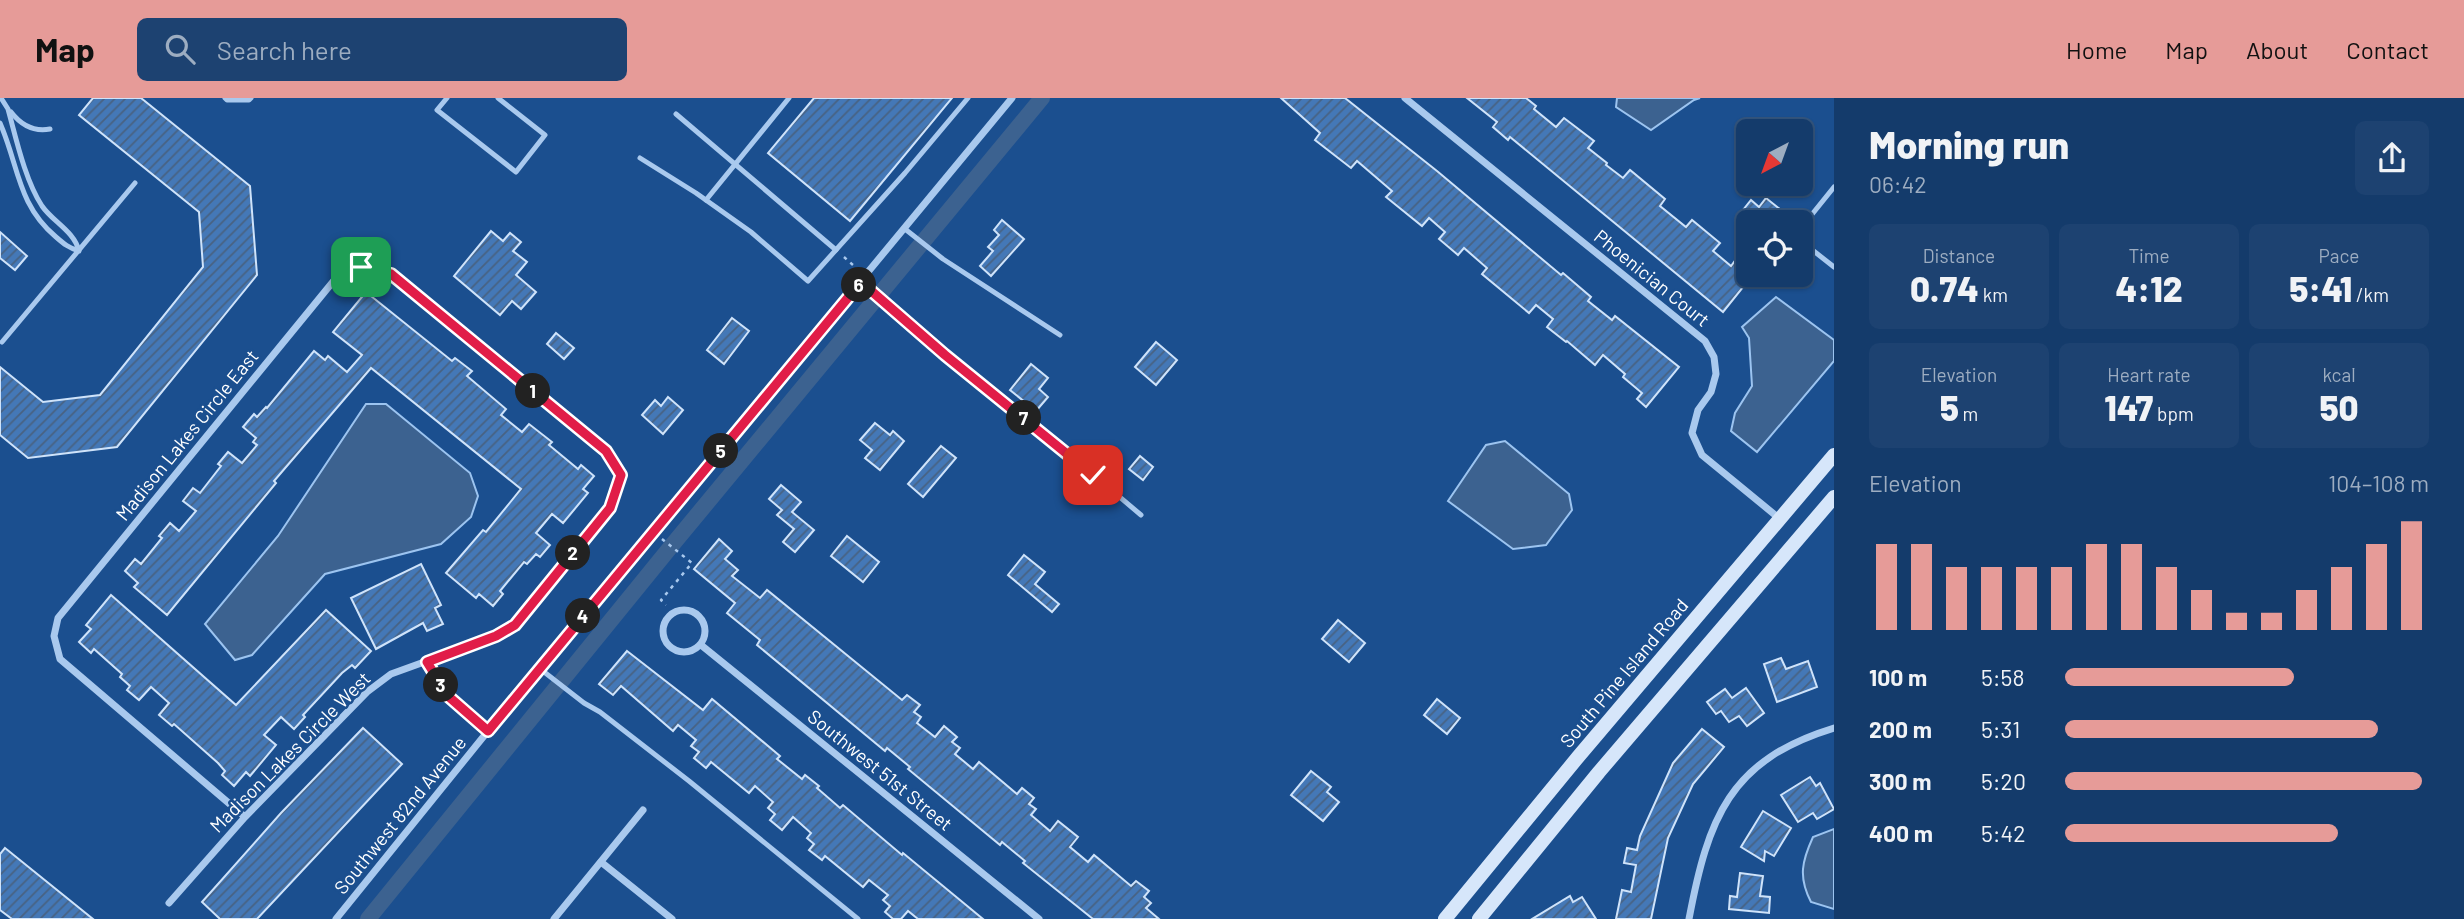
<!DOCTYPE html>
<html lang="en">
<head>
<meta charset="utf-8">
<style>
	body { margin:0; font-family:Barlow,sans-serif; background:#1d4271; color:#f1f3f6; height:100vh; display:flex; flex-direction:column; font-size:26px; white-space:nowrap }
	* { box-sizing:border-box; margin:0 }
	p { font-size:23px; color:#9dadc1 }
	.icon { flex:none; width:38px; height:38px; fill:none; stroke:currentColor; stroke-width:2; stroke-linecap:round; stroke-linejoin:round }
	.map { position:relative; flex:1; overflow:hidden }
	.panel { display:flex; flex-direction:column; background:#143b6b; width:630px }
	.panel>* { flex:none }
	.needle { width:46px; rotate:221deg }
	.controls { position:absolute; left:1736px; top:21px; display:grid; gap:14px }
	.controls a { display:grid; place-items:center; width:77px; height:77px; border-radius:10px; background:#143b6b; box-shadow:0 2px 5px #0004,0 0 0 2px #33557e; font-size:35px }
	.pin { position:absolute; display:grid; place-items:center; width:60px; height:60px; color:#fff; margin:-30px; border-radius:14px; box-shadow:0 4px 10px #0006 }
	.km { position:absolute; width:35px; height:35px; margin:-18px; border-radius:50%; background:#222; color:#fff; font-size:19px; line-height:35px; text-align:center }
	.round { display:grid; place-items:center; flex:none; width:74px; height:74px; border-radius:10px; background:#1d4271 }
	.overview { display:flex; align-items:center; justify-content:space-between; height:119px; padding:0 35px }
	h1 { font-size:38px; font-weight:800; line-height:52px }
	.figures { display:grid; grid-template-columns:repeat(3,1fr); gap:10px; height:119px; padding:7px 35px }
	.figures div { display:grid; align-content:center; border-radius:10px; background:#1d4271; text-align:center }
	.figures b { font-size:35px; font-weight:800 }
	.figures small { font-size:19px; font-weight:400 }
	.figures p { font-size:19px }
	.chart { height:196px; padding:14px 35px }
	.chart p { display:flex; justify-content:space-between }
	.chart svg { width:100%; height:126px; margin-top:7px; stroke:#e69b98; stroke-width:6 }
	ul { padding:0 35px; list-style:none; font-size:23px }
	li { display:grid; grid-template-columns:112px 84px 1fr; align-items:center; height:52px }
	li i { height:18px; border-radius:9px; background:#e69b98 }
	header { display:flex; align-items:center; gap:42px; box-sizing:border-box; height:98px; padding:0 35px; background:#e69b98; color:#111 }
	header strong { font-size:33px }
	nav { display:flex; gap:38px; margin-inline-start:auto; font-size:24px }
	.search { width:490px; height:63px; background:#1d4271; display:flex; align-items:center; gap:18px; box-sizing:border-box; padding:0 24px; border-radius:10px; color:#9dadc1; font-size:26px }
	main { display:flex; flex:1; min-height:0 }
	.map>svg:first-child { display:block }
	.water { fill:#3c6290; stroke:#9cc4f0; stroke-width:2 }
	.lines { fill:none; stroke-linecap:round; stroke-linejoin:round }
	.canal { stroke:#3c6290; stroke-width:16 }
	.building { fill:url(#building-hatch); stroke:#cfe3fa; stroke-width:2 }
	.path { stroke:#a9c9ee; stroke-width:2.5; stroke-dasharray:3.5 5; stroke-linecap:butt }
	.service { stroke:#a9c9ee; stroke-width:5 }
	.minor { stroke:#a9c9ee; stroke-width:7 }
	.secondary { stroke:#d6e6fa; stroke-width:14 }
	.route-casing { stroke:#fff; stroke-width:14 }
	.route { stroke:#e11d48; stroke-width:9 }
	.labels { text-anchor:middle; stroke-width:5; stroke-linejoin:round; paint-order:stroke }
	.street-label { font-size:19px; fill:#fff; stroke:#1b4f8f }
</style>
</head>
<body>
<header>
<strong>Map</strong>
<div class="search"><svg class="icon" aria-label="search" viewBox="0 0 24 24"><circle cx="10" cy="10" r="6"/><path d="M15 15l6 6"/></svg>Search here</div>
<nav><a>Home</a><a>Map</a><a>About</a><a>Contact</a></nav>
</header>
<main>
<div class="map">
<svg width="1834" height="821" viewBox="0 0 1834 821">
	<defs>
		<pattern id="building-hatch" width="6" height="6" patternUnits="userSpaceOnUse" patternTransform="scale(1.75)"><rect width="6" height="6" fill="#4478b7"/><path d="M-1 1l2-2M0 6l6-6M5 7l2-2" fill="none" stroke="#486282"/></pattern>
	</defs>
	<rect width="100%" height="100%" fill="#1b4f8f"/>
	<g class="water">
		<path d="M 1617,0 L 1700,0 L 1694,2 L 1651,32 L 1616,9 Z"/>
		<path d="M 1776,199 L 1834,242 L 1834,263 L 1757,354 L 1731,333 L 1735,315 L 1752,288 L 1749,240 L 1742,229 Z"/>
		<path d="M 366,306 L 386,306 L 470,375 L 478,398 L 471,419 L 441,446 L 325,476 L 252,557 L 235,562 L 205,526 L 278,438 Z"/>
		<path d="M 1505,343 L 1569,396 L 1572,412 L 1546,447 L 1513,451 L 1448,403 L 1486,347 Z"/>
		<path d="M 1834,731 L 1834,811 L 1811,804 C 1798,779 1802,763 1813,739 Z"/>
	</g>
	<g class="lines">
		<path class="canal" d="M 368,821 L 673,446 L 1042,0"/>
	</g>
	<g class="building">
		<path d="M 93,0 L 141,0 L 250,88 L 257,177 L 117,349 L 28,360 L 0,337 L 0,269 L 43,304 L 100,297 L 203,169 L 199,114 L 79,17 Z"/>
		<path d="M 814,0 L 952,0 L 850,123 L 768,55 Z"/>
		<path d="M 1281,0 L 1345,0 L 1437,73 L 1561,177 L 1563,175 L 1591,199 L 1588,203 L 1612,222 L 1615,218 L 1679,269 L 1646,309 L 1637,301 L 1642,295 L 1623,279 L 1625,276 L 1603,257 L 1595,267 L 1567,243 L 1566,244 L 1547,229 L 1553,221 L 1536,207 L 1529,215 L 1482,176 L 1487,170 L 1464,150 L 1458,157 L 1439,141 L 1445,134 L 1429,120 L 1422,128 L 1386,99 L 1392,93 L 1357,63 L 1351,70 L 1315,42 L 1320,35 Z"/>
		<path d="M 1467,0 L 1526,0 L 1536,8 L 1534,11 L 1556,29 L 1564,20 L 1594,43 L 1588,50 L 1607,65 L 1606,67 L 1623,80 L 1630,72 L 1665,101 L 1660,108 L 1686,129 L 1692,122 L 1720,145 L 1713,153 L 1731,168 L 1737,160 L 1748,168 L 1748,183 L 1723,214 L 1510,39 L 1508,42 L 1493,29 L 1497,24 Z"/>
		<path d="M 1766,100 L 1796,124 L 1746,124 L 1751,118 L 1743,112 L 1751,102 L 1759,109 Z"/>
		<path d="M 1002,122 L 1024,141 L 991,178 L 980,168 L 993,153 L 988,149 L 999,137 L 994,132 Z"/>
		<path d="M 491,133 L 503,143 L 510,135 L 521,144 L 513,153 L 527,164 L 516,177 L 536,194 L 521,211 L 512,203 L 500,217 L 454,178 Z"/>
		<path d="M 0,134 L 27,158 L 15,172 L 0,160 Z"/>
		<path d="M 366,194 L 452,263 L 455,260 L 472,273 L 467,278 L 506,311 L 501,317 L 522,334 L 529,326 L 552,344 L 549,347 L 578,371 L 581,367 L 594,378 L 583,391 L 588,395 L 563,425 L 552,416 L 536,435 L 550,447 L 540,459 L 536,456 L 527,466 L 524,464 L 500,493 L 503,496 L 493,508 L 479,496 L 476,500 L 446,475 L 483,432 L 486,434 L 521,391 L 371,270 L 274,383 L 276,385 L 167,517 L 134,489 L 138,485 L 125,473 L 135,461 L 141,466 L 162,440 L 159,438 L 170,425 L 179,433 L 196,413 L 183,403 L 193,390 L 200,395 L 221,368 L 218,366 L 228,354 L 242,365 L 257,347 L 253,344 L 256,340 L 243,329 L 254,316 L 257,319 L 266,309 L 267,310 L 314,253 L 325,262 L 328,258 L 347,274 L 362,257 L 333,234 Z"/>
		<path d="M 732,220 L 749,233 L 724,266 L 707,252 Z"/>
		<path d="M 556,235 L 574,250 L 564,261 L 547,246 Z"/>
		<path d="M 1156,244 L 1177,262 L 1156,287 L 1135,269 Z"/>
		<path d="M 1031,266 L 1048,280 L 1039,291 L 1048,299 L 1036,313 L 1010,292 Z"/>
		<path d="M 668,299 L 683,312 L 663,336 L 642,317 L 655,302 L 661,308 Z"/>
		<path d="M 875,325 L 890,337 L 893,333 L 904,343 L 880,372 L 865,360 L 872,352 L 860,342 Z"/>
		<path d="M 941,348 L 956,360 L 923,399 L 908,386 Z"/>
		<path d="M 1140,358 L 1153,369 L 1143,382 L 1129,371 Z"/>
		<path d="M 781,387 L 801,404 L 792,414 L 814,432 L 795,454 L 783,444 L 794,431 L 777,417 L 782,412 L 769,401 Z"/>
		<path d="M 847,438 L 879,464 L 863,484 L 831,458 Z"/>
		<path d="M 719,441 L 732,453 L 725,461 L 738,472 L 732,478 L 760,500 L 767,492 L 902,602 L 907,597 L 920,607 L 914,614 L 921,619 L 917,625 L 935,639 L 944,628 L 957,639 L 952,644 L 960,650 L 955,656 L 973,671 L 979,664 L 1017,696 L 1022,690 L 1034,700 L 1029,706 L 1036,711 L 1031,717 L 1050,733 L 1058,723 L 1078,739 L 1070,749 L 1088,764 L 1094,757 L 1131,788 L 1136,783 L 1149,793 L 1144,799 L 1151,805 L 1146,810 L 1159,821 L 1093,821 L 1023,765 L 1025,763 L 1002,744 L 1000,747 L 908,671 L 910,669 L 887,650 L 885,653 L 757,547 L 760,542 L 727,515 L 735,505 L 694,471 Z"/>
		<path d="M 1024,457 L 1045,474 L 1035,486 L 1059,506 L 1052,514 L 1008,477 Z"/>
		<path d="M 421,466 L 441,507 L 435,510 L 443,526 L 427,533 L 423,525 L 376,551 L 351,500 Z"/>
		<path d="M 111,497 L 236,607 L 326,512 L 371,553 L 355,570 L 352,567 L 342,575 L 303,617 L 305,619 L 294,631 L 281,619 L 264,637 L 276,647 L 250,678 L 246,674 L 234,688 L 222,677 L 225,673 L 218,665 L 174,626 L 172,628 L 159,617 L 169,605 L 151,589 L 139,602 L 127,592 L 130,588 L 120,579 L 122,576 L 94,551 L 91,555 L 79,544 L 91,531 L 86,527 Z"/>
		<path d="M 1338,522 L 1365,545 L 1349,564 L 1322,541 Z"/>
		<path d="M 627,553 L 703,612 L 712,601 L 780,658 L 777,661 L 802,681 L 805,677 L 819,688 L 817,690 L 840,710 L 843,707 L 902,757 L 903,755 L 983,821 L 918,821 L 908,813 L 901,821 L 893,821 L 885,814 L 890,808 L 883,802 L 888,797 L 869,782 L 863,789 L 825,758 L 822,762 L 809,752 L 814,746 L 807,740 L 811,735 L 793,719 L 782,732 L 770,722 L 775,716 L 768,710 L 773,704 L 755,688 L 749,695 L 711,664 L 706,670 L 694,660 L 699,654 L 691,648 L 696,642 L 678,627 L 673,633 L 621,588 L 613,597 L 599,586 Z"/>
		<path d="M 1781,560 L 1786,571 L 1808,563 L 1817,589 L 1777,604 L 1764,566 Z"/>
		<path d="M 1746,590 L 1764,615 L 1747,628 L 1739,618 L 1729,624 L 1721,613 L 1716,616 L 1707,604 L 1725,591 L 1732,600 Z"/>
		<path d="M 1437,601 L 1460,620 L 1447,636 L 1424,617 Z"/>
		<path d="M 363,630 L 402,666 L 257,821 L 220,821 L 202,804 L 281,715 Z"/>
		<path d="M 1702,631 L 1724,649 L 1693,686 L 1668,740 L 1651,821 L 1616,821 L 1622,792 L 1631,794 L 1636,767 L 1624,765 L 1627,750 L 1637,752 L 1640,738 L 1673,665 Z"/>
		<path d="M 1311,673 L 1331,689 L 1327,694 L 1339,704 L 1323,723 L 1291,697 Z"/>
		<path d="M 1810,679 L 1816,688 L 1820,685 L 1834,711 L 1817,721 L 1813,715 L 1798,724 L 1781,697 Z"/>
		<path d="M 1763,713 L 1791,730 L 1774,758 L 1765,753 L 1764,763 L 1741,749 Z"/>
		<path d="M 5,750 L 93,821 L 12,821 L 0,812 L 0,756 Z"/>
		<path d="M 1740,775 L 1763,778 L 1760,798 L 1770,799 L 1769,815 L 1729,811 L 1730,798 L 1737,799 Z"/>
		<path d="M 1570,798 L 1573,804 L 1582,799 L 1596,821 L 1532,821 Z"/>
	</g>
	<g class="lines">
		<g class="path">
			<path d="M 844,159 L 854,168"/>
			<path d="M 662,441 L 692,465 L 661,502 L 666,507"/>
		</g>
		<g class="service">
			<path d="M 225,0 L 227,2 L 249,2 L 251,0"/>
			<path d="M 447,0 L 437,12 L 516,74 L 545,37 L 498,0"/>
			<path d="M 11,14 C 21,27 34,34 50,31"/>
			<path d="M 676,16 L 836,152"/>
			<path d="M 0,25 C 19,68 17,106 56,139 C 64,146 69,150 79,153 C 74,133 53,124 42,108 C 25,82 16,40 8,11 L 1,0"/>
			<path d="M 640,60 L 696,95 L 751,134 L 808,183 L 905,75 L 968,0"/>
			<path d="M 706,102 L 789,0"/>
			<path d="M 1801,130 L 1834,89"/>
			<path d="M 905,131 L 943,161 L 1060,237"/>
			<path d="M 1801,143 L 1834,169"/>
			<path d="M 861,184 L 945,257 L 1045,336 L 1141,417"/>
			<path d="M 2,244 L 135,85"/>
			<path d="M 539,570 L 584,605 L 600,614 L 689,683 L 858,821"/>
		</g>
		<g class="minor">
			<path d="M 1405,0 L 1705,243 L 1714,259 L 1716,276 L 1711,294 L 1698,312 L 1692,335 L 1702,357 L 1780,421"/>
			<circle cx="684" cy="533" r="21"/>
			<path d="M 701,547 L 1039,821"/>
			<path d="M 427,563 L 448,598 L 488,633"/>
			<path d="M 601,764 L 672,821"/>
			<path d="M 169,805 L 245,719 L 367,594 L 391,576 L 496,538 L 515,527 L 609,410 L 621,377 L 606,353 L 391,176 L 361,169 L 336,180 L 58,520 L 54,538 L 60,561 L 245,719"/>
			<path d="M 336,821 L 488,633 L 1012,0"/>
			<path d="M 554,821 L 643,712"/>
			<path d="M 1689,821 C 1708,721 1729,662 1834,630"/>
		</g>
		<g class="secondary">
			<path d="M 1445,821 L 1578,659 L 1834,357"/>
			<path d="M 1479,821 L 1599,674 L 1834,399"/>
		</g>
	</g>
	<g class="lines">
		<defs>
			<path id="route" d="M 361,169 L 391,176 L 606,353 L 621,377 L 610,410 L 515,527 L 496,538 L 427,564 L 448,598 L 488,633 L 861,184 L 945,257 L 1093,377"/>
		</defs>
		<use href="#route" class="route-casing"/>
		<use href="#route" class="route"/>
	</g>
	<g class="labels">
		<g class="street-label">
			<text transform="translate(1652 180) rotate(39)" y="7">Phoenician Court</text>
			<text transform="translate(187 337) rotate(-51)" y="7">Madison Lakes Circle East</text>
			<text transform="translate(1624 575) rotate(-50)" y="7">South Pine Island Road</text>
			<text transform="translate(290 654) rotate(-45)" y="7">Madison Lakes Circle West</text>
			<text transform="translate(880 672) rotate(39)" y="7">Southwest 51st Street</text>
			<text transform="translate(400 717) rotate(-51)" y="7">Southwest 82nd Avenue</text>
		</g>
	</g>
</svg>
<div class="controls">
<a><svg class="needle" viewBox="-14 -14 28 28"><path d="M0-13l5 13h-10z" fill="#e53935"/><path d="M0 13l5-13h-10z" fill="#9dadc1"/></svg></a>
<a><svg class="icon" aria-label="locate" viewBox="0 0 24 24"><circle cx="12" cy="12" r="6"/><path d="M12 2v4M12 18v4M2 12h4M18 12h4"/></svg></a>
</div>
<div class="pin" style="left:361px;top:169px;background:#1e9e55"><svg class="icon" aria-label="arrive" viewBox="0 0 24 24"><path d="M6 21V4h12l-3 4 3 4H6"/></svg></div>
<div class="pin" style="left:1093px;top:377px;background:#d93025"><svg class="icon" aria-label="check" viewBox="0 0 24 24"><path d="M5 12l5 5 9-10"/></svg></div>
<b class="km" style="left:533px;top:293px">1</b>
<b class="km" style="left:573px;top:455px">2</b>
<b class="km" style="left:441px;top:587px">3</b>
<b class="km" style="left:583px;top:518px">4</b>
<b class="km" style="left:721px;top:353px">5</b>
<b class="km" style="left:859px;top:187px">6</b>
<b class="km" style="left:1024px;top:320px">7</b>
</div>
<section class="panel">
<div class="overview"><div><h1>Morning run</h1><p>06:42</p></div><a class="round"><svg class="icon" aria-label="share" viewBox="0 0 24 24"><path d="M12 15V3M7 8l5-5 5 5M5 13v7h14v-7"/></svg></a></div>
<div class="figures">
<div><p>Distance</p><b>0.74<small> km</small></b></div>
<div><p>Time</p><b>4:12</b></div>
<div><p>Pace</p><b>5:41<small> /km</small></b></div>
</div>
<div class="figures">
<div><p>Elevation</p><b>5<small> m</small></b></div>
<div><p>Heart rate</p><b>147<small> bpm</small></b></div>
<div><p>kcal</p><b>50</b></div>
</div>
<div class="chart"><p><span>Elevation</span>104–108 m</p>
<svg viewBox="0 0 160 44" preserveAspectRatio="none"><path d="M5 44V14M15 44V14M25 44V22M35 44V22M45 44V22M55 44V22M65 44V14M75 44V14M85 44V22M95 44V30M105 44V38M115 44V38M125 44V30M135 44V22M145 44V14M155 44V6"/></svg>
</div>
<ul>
<li><b>100 m</b>5:58<i style="width:63%"></i></li>
<li><b>200 m</b>5:31<i style="width:86%"></i></li>
<li><b>300 m</b>5:20<i style="width:98%"></i></li>
<li><b>400 m</b>5:42<i style="width:75%"></i></li>
</ul>
</section>
</main>
</body>
</html>
